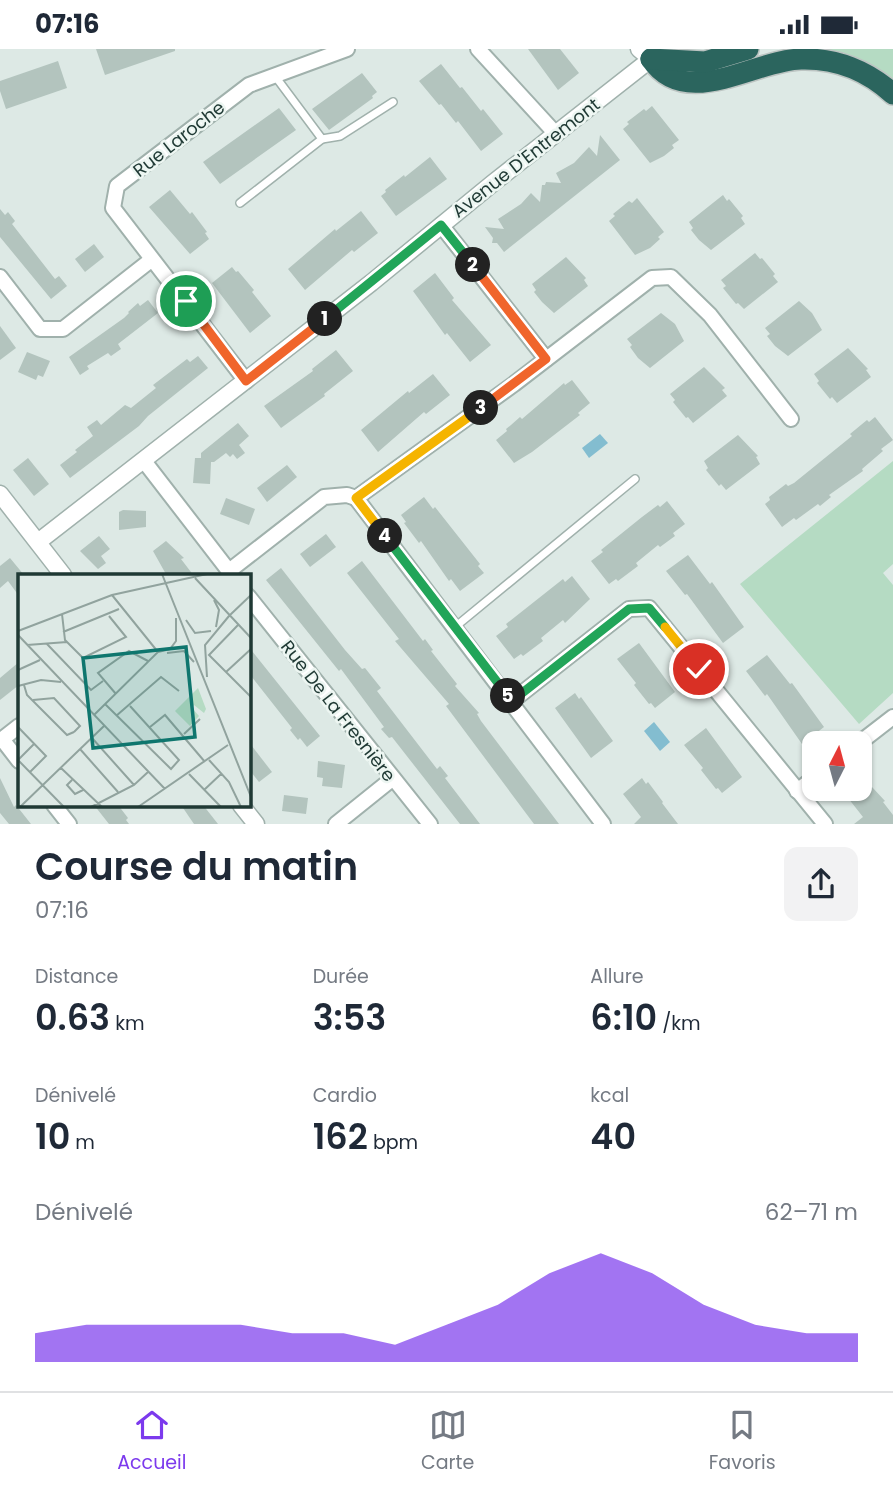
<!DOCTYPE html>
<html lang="fr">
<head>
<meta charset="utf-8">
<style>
	body { margin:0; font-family:Poppins,sans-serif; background:#f2f2f3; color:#1f2937; height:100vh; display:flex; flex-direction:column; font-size:26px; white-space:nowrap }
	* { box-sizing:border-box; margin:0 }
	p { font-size:23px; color:#747a83 }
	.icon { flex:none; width:38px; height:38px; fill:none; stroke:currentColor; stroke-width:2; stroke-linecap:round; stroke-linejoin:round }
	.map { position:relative; height:775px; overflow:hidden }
	.drawer { display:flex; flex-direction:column; background:#fff; flex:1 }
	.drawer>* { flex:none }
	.needle { width:46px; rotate:6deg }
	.tools { position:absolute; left:802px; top:682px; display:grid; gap:14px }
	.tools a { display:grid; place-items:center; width:70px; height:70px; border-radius:14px; background:#fff; box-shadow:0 2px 5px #0004; font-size:35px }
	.pin { position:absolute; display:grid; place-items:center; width:60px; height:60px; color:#fff; margin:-30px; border:4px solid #fff; border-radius:50%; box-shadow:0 2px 7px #0007 }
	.km { position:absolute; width:35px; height:35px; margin:-18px; border-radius:50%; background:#222; color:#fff; font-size:19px; line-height:35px; text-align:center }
	.round { display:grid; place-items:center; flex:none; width:74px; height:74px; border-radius:14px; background:#f2f2f3 }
	.head { display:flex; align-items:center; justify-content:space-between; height:119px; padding:0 35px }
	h1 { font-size:38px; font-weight:600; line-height:52px }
	.stats { display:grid; grid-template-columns:repeat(3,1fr); gap:10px; height:119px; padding:7px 35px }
	.stats div { display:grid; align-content:center }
	.stats b { font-size:35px; font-weight:600 }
	.stats small { font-size:19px; font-weight:400 }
	.stats p { font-size:19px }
	.chart { height:196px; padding:14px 35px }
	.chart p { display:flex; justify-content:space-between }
	.chart svg { width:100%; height:126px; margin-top:7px; fill:#7c3aed; opacity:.7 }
	.status { display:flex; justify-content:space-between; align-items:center; height:49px; padding:0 35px; background:#fff; direction:ltr }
	.status svg { height:19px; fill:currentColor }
	.dock { display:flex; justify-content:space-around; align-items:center; height:98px; border-top:2px solid #e0e1e3; background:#fff; font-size:19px; color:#747a83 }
	.dock a { display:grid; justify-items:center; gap:4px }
	.dock .selected { color:#7c3aed }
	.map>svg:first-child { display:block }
	.green { fill:#b5dbc3 }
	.water { fill:#83bdd0 }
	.building { fill:#b3c4be }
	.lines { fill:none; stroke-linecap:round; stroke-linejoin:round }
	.service-casing { stroke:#a0b1ac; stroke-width:10 }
	.minor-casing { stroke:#a0b1ac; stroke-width:18 }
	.tertiary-casing { stroke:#a0b1ac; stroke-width:19 }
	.motorway-casing { stroke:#bcc4c2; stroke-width:24 }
	.service { stroke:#fff; stroke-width:7 }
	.minor { stroke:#fff; stroke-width:14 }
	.tertiary { stroke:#fff; stroke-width:16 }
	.motorway { stroke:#2b655e; stroke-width:21 }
	.split-1-casing { stroke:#fff; stroke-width:14 }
	.split-2-casing { stroke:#fff; stroke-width:14 }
	.split-3-casing { stroke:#fff; stroke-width:14 }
	.split-4-casing { stroke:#fff; stroke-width:14 }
	.split-5-casing { stroke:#fff; stroke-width:14 }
	.split-6-casing { stroke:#fff; stroke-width:14 }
	.split-7-casing { stroke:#fff; stroke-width:14 }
	.split-1 { stroke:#f0652b; stroke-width:9 }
	.split-2 { stroke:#22a559; stroke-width:9 }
	.split-3 { stroke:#f0652b; stroke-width:9 }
	.split-4 { stroke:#f5b400; stroke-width:9 }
	.split-5 { stroke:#22a559; stroke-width:9 }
	.split-6 { stroke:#22a559; stroke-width:9 }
	.split-7 { stroke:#f5b400; stroke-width:9 }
	.labels { text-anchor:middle; stroke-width:5; stroke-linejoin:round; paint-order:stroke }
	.street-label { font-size:18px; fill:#1f3934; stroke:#edf6f2 }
	.inset-road { fill:none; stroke:#91a39e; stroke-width:2 }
	.view { fill:#0f766e; fill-opacity:0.15; stroke:#0f766e; stroke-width:3.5 }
	.inset-edge { fill:none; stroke:#1f3934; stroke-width:3.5 }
</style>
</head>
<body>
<div class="status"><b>07:16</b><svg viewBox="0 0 49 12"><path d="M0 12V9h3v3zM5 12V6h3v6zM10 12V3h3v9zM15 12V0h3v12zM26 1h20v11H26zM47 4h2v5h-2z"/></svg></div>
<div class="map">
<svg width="893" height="775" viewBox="0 0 893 775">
	<rect width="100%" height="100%" fill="#dde9e5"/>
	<g class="green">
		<path d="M 821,0 L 893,0 L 893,34 C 871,14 850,4 821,0 Z"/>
		<path d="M 893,412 L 893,515 L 883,524 L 893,536 L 893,644 L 859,675 L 740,535 Z"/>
	</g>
	<g class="water">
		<path d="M 600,385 L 608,394 L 589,409 L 582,399 Z"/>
		<path d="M 654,673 L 670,693 L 660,702 L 644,682 Z"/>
	</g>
	<g class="building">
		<path d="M 96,0 L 175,0 L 175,2 L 105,26 Z"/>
		<path d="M 528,0 L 560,0 L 579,24 L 558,41 Z"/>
		<path d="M 58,12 L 67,39 L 6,60 L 0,42 L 0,32 Z"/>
		<path d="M 441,15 L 460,39 L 462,38 L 481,62 L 483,60 L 503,85 L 481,102 L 458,72 L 456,74 L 441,55 L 439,56 L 419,32 Z"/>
		<path d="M 362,24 L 377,43 L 372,47 L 373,49 L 329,81 L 312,60 Z"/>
		<path d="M 652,57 L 679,91 L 672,96 L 674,99 L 664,107 L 650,114 L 623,80 L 629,75 L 627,73 L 644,60 L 646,62 Z"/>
		<path d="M 279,59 L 296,81 L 220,135 L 203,113 Z"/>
		<path d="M 600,86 L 620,111 L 504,203 L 497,194 L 492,194 L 493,189 L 485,178 L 504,180 L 498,170 L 521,155 L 531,144 L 540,153 L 542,136 L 545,136 L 546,133 L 561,134 L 556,124 L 574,114 L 589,98 L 597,107 Z"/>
		<path d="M 430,108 L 447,130 L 396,167 L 381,147 L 386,143 L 385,141 L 404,126 L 405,128 Z"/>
		<path d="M 170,141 L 190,165 L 192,163 L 207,183 L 205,184 L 209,190 L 190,205 L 149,158 Z"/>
		<path d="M 723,146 L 727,152 L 729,150 L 743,167 L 741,169 L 745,175 L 711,201 L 699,191 L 691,181 L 693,179 L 689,173 Z"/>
		<path d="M 637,149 L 664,183 L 658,188 L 660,190 L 650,199 L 635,206 L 609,172 L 615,167 L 613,165 L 629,152 L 632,154 Z"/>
		<path d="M 0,160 L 5,166 L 8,163 L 15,172 L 12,175 L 55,230 L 59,227 L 67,237 L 51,250 L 0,188 Z"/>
		<path d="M 361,162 L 378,184 L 354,203 L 352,201 L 305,241 L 288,220 L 335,180 L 336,182 Z"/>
		<path d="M 94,195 L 104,208 L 85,223 L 75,210 Z"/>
		<path d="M 755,204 L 760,210 L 762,209 L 775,225 L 773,227 L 778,233 L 744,260 L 738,254 L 736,255 L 723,239 L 726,237 L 721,231 Z"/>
		<path d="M 566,208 L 586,229 L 584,231 L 588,237 L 554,264 L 542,253 L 534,243 L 536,241 L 532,235 Z"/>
		<path d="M 232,218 L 236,223 L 238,222 L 254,241 L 252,243 L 271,267 L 250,284 L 212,234 Z"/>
		<path d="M 435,224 L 454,249 L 452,251 L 491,296 L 470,313 L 447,284 L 445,286 L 413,242 Z"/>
		<path d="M 148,251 L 158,264 L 118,295 L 121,300 L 111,307 L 108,304 L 87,317 L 89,320 L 80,326 L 69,308 L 124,269 L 129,264 L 128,263 L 138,254 L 140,257 Z"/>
		<path d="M 799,252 L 812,264 L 822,281 L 788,307 L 775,297 L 767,287 L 770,285 L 765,279 Z"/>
		<path d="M 661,264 L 675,275 L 684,292 L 650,319 L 638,309 L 630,298 L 632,296 L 627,290 Z"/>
		<path d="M 0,277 L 16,299 L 0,311 Z"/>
		<path d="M 848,299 L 868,320 L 866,321 L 871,328 L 837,354 L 832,348 L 830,350 L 817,334 L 819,332 L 814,325 Z"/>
		<path d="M 336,301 L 353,322 L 324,345 L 325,347 L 281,379 L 264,357 L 313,322 L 312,320 Z"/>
		<path d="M 27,303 L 50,312 L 43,328 L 38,326 L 36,331 L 18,323 Z"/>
		<path d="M 198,307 L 208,319 L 148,367 L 139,377 L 70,429 L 60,416 L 77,403 L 75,401 L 93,387 L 87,378 L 97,371 L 101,376 L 125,356 L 131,359 L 156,339 L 153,336 L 187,310 L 190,313 Z"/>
		<path d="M 704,318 L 725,339 L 722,341 L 727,347 L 693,374 L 688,368 L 686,369 L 673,353 L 675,351 L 670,345 Z"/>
		<path d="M 433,325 L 450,346 L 426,365 L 424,363 L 378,403 L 361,381 L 408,342 L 409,344 Z"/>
		<path d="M 572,331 L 590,354 L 578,364 L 580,366 L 532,403 L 514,414 L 496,391 L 507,382 L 506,380 L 511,376 L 520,368 L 522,370 L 564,334 L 565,336 Z"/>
		<path d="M 875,368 L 893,391 L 881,400 L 883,402 L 862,420 L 863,422 L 829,446 L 831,448 L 820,457 L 818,455 L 796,471 L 794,469 L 782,478 L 765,455 L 770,451 L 769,448 L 786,435 L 788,437 L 794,434 L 852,387 L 850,385 L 867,371 L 869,373 Z"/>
		<path d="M 238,374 L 249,387 L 239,396 L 245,404 L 237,410 L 233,405 L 230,408 L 226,404 L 214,413 L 211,413 L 210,435 L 193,434 L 195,409 L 201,409 L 201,404 Z"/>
		<path d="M 738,386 L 758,407 L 756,408 L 760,415 L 726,441 L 721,435 L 719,437 L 706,421 L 708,419 L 704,412 Z"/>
		<path d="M 28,409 L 49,435 L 34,447 L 13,421 Z"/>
		<path d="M 287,416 L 297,428 L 267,453 L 257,439 Z"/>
		<path d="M 424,448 L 433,460 L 435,458 L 480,515 L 478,517 L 484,524 L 460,542 L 451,530 L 449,532 L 421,492 L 419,494 L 404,474 L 406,473 L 401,466 Z"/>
		<path d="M 226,449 L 255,460 L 249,476 L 220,465 Z"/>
		<path d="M 667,452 L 685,475 L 673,484 L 675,487 L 660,498 L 658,496 L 636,514 L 638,517 L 618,532 L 616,530 L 609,535 L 591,512 L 603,503 L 601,501 L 642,468 L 658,456 L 660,458 Z"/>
		<path d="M 123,461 L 146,462 L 146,478 L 119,481 L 119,463 Z"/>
		<path d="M 326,485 L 336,498 L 310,518 L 300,505 Z"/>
		<path d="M 99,487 L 110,500 L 101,507 L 106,514 L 98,520 L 80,502 Z"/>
		<path d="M 166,492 L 184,509 L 181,510 L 194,527 L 167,527 L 153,502 Z"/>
		<path d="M 688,506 L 710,535 L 712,533 L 744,578 L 723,594 L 687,545 L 685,546 L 666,522 Z"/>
		<path d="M 10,509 L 24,526 L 19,527 L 19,547 L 8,532 L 0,539 L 0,517 Z"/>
		<path d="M 362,512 L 423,592 L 425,590 L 433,601 L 431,602 L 457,635 L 455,637 L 479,664 L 477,665 L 481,672 L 559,775 L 534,775 L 446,657 L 449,655 L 395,592 L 399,590 L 347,524 Z"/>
		<path d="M 281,519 L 345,601 L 362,620 L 365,619 L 381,639 L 377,642 L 437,720 L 440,717 L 448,727 L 445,729 L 480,775 L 460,775 L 392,688 L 389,689 L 381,680 L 384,678 L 341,620 L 339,622 L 266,531 Z"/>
		<path d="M 572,527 L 590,550 L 565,574 L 563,571 L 541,589 L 543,592 L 523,607 L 521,605 L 514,610 L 496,587 L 508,578 L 506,575 L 563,530 L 565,533 Z"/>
		<path d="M 639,594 L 675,643 L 655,659 L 651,654 L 649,655 L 634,636 L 636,634 L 617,610 Z"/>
		<path d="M 248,597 L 320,687 L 307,698 L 300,689 L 298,691 L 290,681 L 292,679 L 248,623 Z"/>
		<path d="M 767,606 L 790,635 L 792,634 L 824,678 L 802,695 L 767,645 L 765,647 L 746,622 Z"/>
		<path d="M 19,613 L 19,636 L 0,651 L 0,629 Z"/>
		<path d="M 575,644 L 579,650 L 581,648 L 613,692 L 591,709 L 555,659 Z"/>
		<path d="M 706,679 L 742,728 L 722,744 L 718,739 L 716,740 L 701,721 L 703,719 L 684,696 Z"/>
		<path d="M 248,692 L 272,723 L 259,733 L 248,719 Z"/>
		<path d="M 318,712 L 345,716 L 342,739 L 322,737 L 323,729 L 317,728 Z"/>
		<path d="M 859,724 L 885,752 L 883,753 L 893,766 L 893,775 L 854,775 L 863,768 L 841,740 L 859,740 Z"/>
		<path d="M 0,729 L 14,758 L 16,756 L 31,775 L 9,775 L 0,764 Z"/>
		<path d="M 642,729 L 646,735 L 648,733 L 663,753 L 662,754 L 678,775 L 634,775 L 641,768 L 623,745 Z"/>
		<path d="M 284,746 L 308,749 L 306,765 L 282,762 Z"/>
		<path d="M 94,756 L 118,756 L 128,769 L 126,771 L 129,775 L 109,775 Z"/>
		<path d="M 181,756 L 203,756 L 218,775 L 194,775 Z"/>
	</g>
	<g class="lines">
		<defs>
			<g id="service">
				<path d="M 322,90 L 340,87 L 393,53"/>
				<path d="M 240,154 L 322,90 L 275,27"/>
				<path d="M 455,578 L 635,430"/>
			</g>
			<g id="minor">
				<path d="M 478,0 L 556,85"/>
				<path d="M 441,176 L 546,310"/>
				<path d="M 0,228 L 40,280 L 63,280 L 151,211"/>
				<path d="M 246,332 L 113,159 L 117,137 L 249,36 L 347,0"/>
				<path d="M 144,412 L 232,526"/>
				<path d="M 356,449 L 603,775"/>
				<path d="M 229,522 L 324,448 L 347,446 L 356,449 L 514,335 L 652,229 L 671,228 L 710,266 L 791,370"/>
				<path d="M 248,547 L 430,775"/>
				<path d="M 512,652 L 629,560 L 649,559 L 825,775"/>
				<path d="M 2,690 L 19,712"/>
				<path d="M 0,692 L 19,677"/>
				<path d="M 858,695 L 893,668"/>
				<path d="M 797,742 L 814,729"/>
				<path d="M 54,756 L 69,775"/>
				<path d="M 336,775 L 392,730"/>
			</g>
			<g id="tertiary">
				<path d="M 0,445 L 63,526"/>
				<path d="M 38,493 L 371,234 L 493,134 L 651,10 L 639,0"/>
				<path d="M 241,756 L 256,775"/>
			</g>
			<g id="motorway">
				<path d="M 651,10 C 686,62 754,11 801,10 C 836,9 868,22 893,45"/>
				<path d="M 651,10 L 705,13 L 748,0"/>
			</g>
		</defs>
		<use href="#service" class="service-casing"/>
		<use href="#minor" class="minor-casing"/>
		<use href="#tertiary" class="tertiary-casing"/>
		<use href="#motorway" class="motorway-casing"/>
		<use href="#service" class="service"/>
		<use href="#minor" class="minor"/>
		<use href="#tertiary" class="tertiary"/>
		<use href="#motorway" class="motorway"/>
	</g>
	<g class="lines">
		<defs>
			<path id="split-1" d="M 186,252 L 246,332 L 325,270"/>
			<path id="split-2" d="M 325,270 L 441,176 L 473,216"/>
			<path id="split-3" d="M 473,216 L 546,310 L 481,359"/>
			<path id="split-4" d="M 385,487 L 356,449 L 481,359"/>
			<path id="split-5" d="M 385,487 L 508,647"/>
			<path id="split-6" d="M 508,647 L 512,652 L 629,560 L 649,559 L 665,578"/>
			<path id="split-7" d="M 665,578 L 699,620"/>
		</defs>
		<use href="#split-1" class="split-1-casing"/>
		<use href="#split-2" class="split-2-casing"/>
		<use href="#split-3" class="split-3-casing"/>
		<use href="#split-4" class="split-4-casing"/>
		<use href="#split-5" class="split-5-casing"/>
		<use href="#split-6" class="split-6-casing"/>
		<use href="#split-7" class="split-7-casing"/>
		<use href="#split-1" class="split-1"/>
		<use href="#split-2" class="split-2"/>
		<use href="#split-3" class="split-3"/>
		<use href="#split-4" class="split-4"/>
		<use href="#split-5" class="split-5"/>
		<use href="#split-6" class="split-6"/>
		<use href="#split-7" class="split-7"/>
	</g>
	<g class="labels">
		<g class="street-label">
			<text transform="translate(179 90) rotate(-38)" y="6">Rue Laroche</text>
			<text transform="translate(526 109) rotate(-38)" y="6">Avenue D'Entremont</text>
			<text transform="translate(338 662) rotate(52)" y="6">Rue De La Fresnière</text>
		</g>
	</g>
	<g transform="translate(18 525)">
		<rect width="233" height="233" fill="#dde9e5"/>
		<path d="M 180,114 L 188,135 L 186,139 L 176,131 L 174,134 L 181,142 L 172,152 L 157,137 Z" fill="#b5dbc3"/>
		<path class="inset-road" d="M 144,0 L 233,223M 177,4 L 233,64M 196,26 L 201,36 L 198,53M 44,40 L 47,66 L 65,84 L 108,63 L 91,42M 212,41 L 233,21M 168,46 L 177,59 L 193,57M 220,51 L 191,81 L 233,123M 0,57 L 94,21 L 189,0M 45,58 L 101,35M 0,61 L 147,215M 29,70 L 73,116 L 85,107M 9,71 L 49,68M 140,78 L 152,75 L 158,67 L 158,44M 149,79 L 166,77 L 176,88M 0,96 L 22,86M 208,98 L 233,75M 189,103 L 187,71 L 211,42M 6,111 L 9,121 L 49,161 L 56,158M 0,112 L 23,106 L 43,108M 98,120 L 80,99 L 111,77 L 130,87M 15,126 L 36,124 L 62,152 L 56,158M 87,130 L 153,195 L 161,186 L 112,132M 76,141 L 140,78 L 94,21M 98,142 L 143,103 L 161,117M 0,153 L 28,182 L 12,198M 132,153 L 147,141 L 187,188M 166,160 L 182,145M 74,164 L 116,211M 16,170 L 0,186 L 46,233M 62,175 L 100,218M 191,186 L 211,208 L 223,233M 43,194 L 84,233M 171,200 L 203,233M 54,206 L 49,211 L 57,220 L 65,216M 186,216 L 203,200M 2,233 L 86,152M 73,233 L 116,211 L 130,198M 120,233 L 210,171"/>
		<path class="view" d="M 168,73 L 177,163 L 75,174 L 65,84 Z"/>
		<rect width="233" height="233" class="inset-edge"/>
	</g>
</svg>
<div class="tools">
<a><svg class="needle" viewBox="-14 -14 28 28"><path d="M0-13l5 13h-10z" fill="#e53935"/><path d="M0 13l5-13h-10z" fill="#747a83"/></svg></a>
</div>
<div class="pin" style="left:186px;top:252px;background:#1e9e55"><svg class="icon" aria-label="arrive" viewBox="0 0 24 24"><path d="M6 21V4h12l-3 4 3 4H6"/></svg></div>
<div class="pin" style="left:699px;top:620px;background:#d93025"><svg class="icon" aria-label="check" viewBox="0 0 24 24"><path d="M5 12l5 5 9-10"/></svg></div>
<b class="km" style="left:325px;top:270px">1</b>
<b class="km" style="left:473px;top:216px">2</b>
<b class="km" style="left:481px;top:359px">3</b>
<b class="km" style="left:385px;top:487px">4</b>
<b class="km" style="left:508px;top:647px">5</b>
</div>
<section class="drawer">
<div class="head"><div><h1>Course du matin</h1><p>07:16</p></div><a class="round"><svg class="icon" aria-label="share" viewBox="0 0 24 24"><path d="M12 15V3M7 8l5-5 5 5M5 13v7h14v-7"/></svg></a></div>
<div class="stats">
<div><p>Distance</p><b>0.63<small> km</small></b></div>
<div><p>Durée</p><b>3:53</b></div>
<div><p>Allure</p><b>6:10<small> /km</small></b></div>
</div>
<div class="stats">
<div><p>Dénivelé</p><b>10<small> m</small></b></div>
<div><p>Cardio</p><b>162<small> bpm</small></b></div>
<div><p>kcal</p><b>40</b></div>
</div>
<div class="chart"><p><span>Dénivelé</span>62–71 m</p>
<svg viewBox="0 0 160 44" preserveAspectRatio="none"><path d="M0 44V34L10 31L20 31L30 31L40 31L50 34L60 34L70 38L80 31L90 24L100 13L110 6L120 13L130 24L140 31L150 34L160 34V44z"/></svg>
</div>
</section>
<nav class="dock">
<a class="selected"><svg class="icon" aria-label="home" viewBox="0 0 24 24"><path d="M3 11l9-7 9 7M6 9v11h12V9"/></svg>Accueil</a>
<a><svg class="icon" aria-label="map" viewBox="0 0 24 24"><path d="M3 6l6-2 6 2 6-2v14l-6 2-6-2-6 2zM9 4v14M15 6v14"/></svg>Carte</a>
<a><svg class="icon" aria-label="saved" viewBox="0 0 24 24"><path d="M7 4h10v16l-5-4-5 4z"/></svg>Favoris</a>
</nav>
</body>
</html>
